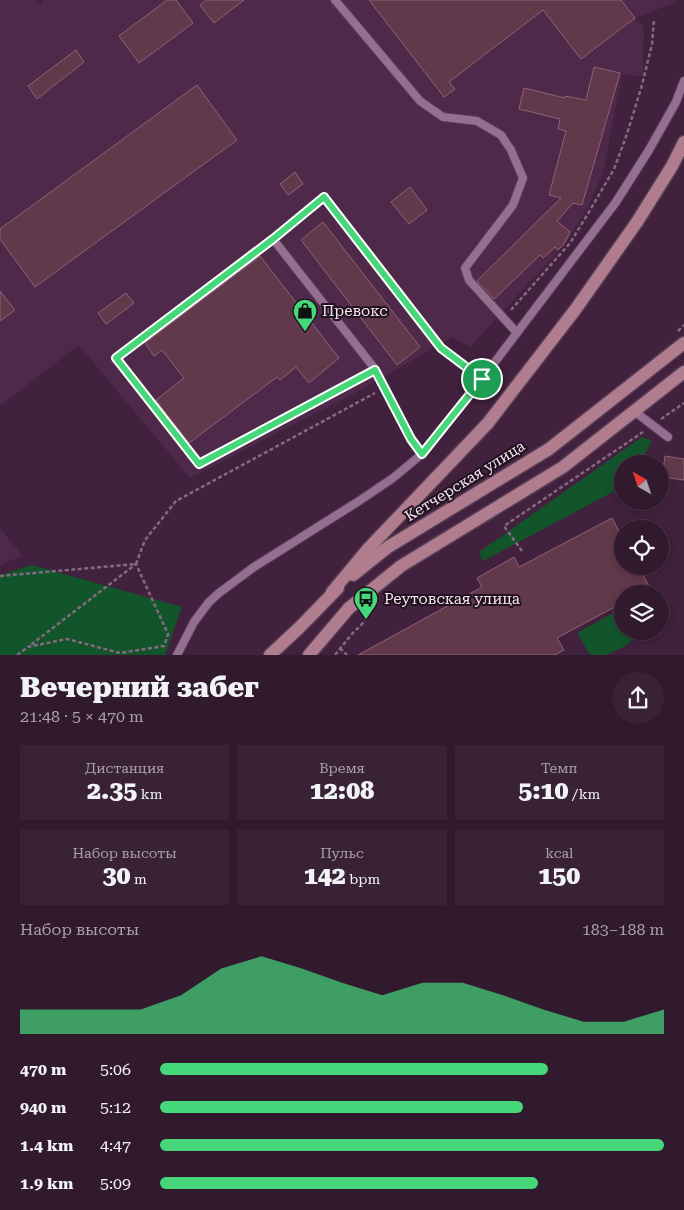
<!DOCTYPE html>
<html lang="ru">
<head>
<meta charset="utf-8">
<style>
	body { margin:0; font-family:"Roboto Serif",serif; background:#392236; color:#f1f3f6; height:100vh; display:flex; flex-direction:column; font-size:19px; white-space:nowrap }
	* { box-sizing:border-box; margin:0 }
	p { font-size:16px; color:#a8a0aa }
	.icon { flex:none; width:28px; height:28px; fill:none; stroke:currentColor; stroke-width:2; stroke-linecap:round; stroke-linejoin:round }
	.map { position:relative; height:655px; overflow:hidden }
	.details { display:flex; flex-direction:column; background:#31192e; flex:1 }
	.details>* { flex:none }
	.needle { width:32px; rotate:321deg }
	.tools { position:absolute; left:614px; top:455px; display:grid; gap:10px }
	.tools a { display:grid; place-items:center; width:55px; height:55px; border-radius:50%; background:#31192e; box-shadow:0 2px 8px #0003,0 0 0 1px #4c384a; font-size:25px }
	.pin { position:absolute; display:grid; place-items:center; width:42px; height:42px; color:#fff; margin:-21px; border:2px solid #fff; border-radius:50%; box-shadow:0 1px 5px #0007 }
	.round { display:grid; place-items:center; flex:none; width:52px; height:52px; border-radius:26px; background:#392236 }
	.head { display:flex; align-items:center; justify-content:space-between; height:85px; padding:0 20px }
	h1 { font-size:28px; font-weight:800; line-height:38px }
	.stats { display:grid; grid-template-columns:repeat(3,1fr); gap:8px; height:85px; padding:5px 20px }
	.stats div { display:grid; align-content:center; border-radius:0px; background:#392236; text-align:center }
	.stats b { font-size:25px; font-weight:800 }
	.stats small { font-size:14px; font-weight:400 }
	.stats p { font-size:14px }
	.chart { height:140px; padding:10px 20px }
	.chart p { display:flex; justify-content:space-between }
	.chart svg { width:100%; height:90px; margin-top:5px; fill:#45d77a; opacity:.7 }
	ul { padding:0 20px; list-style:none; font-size:16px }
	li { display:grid; grid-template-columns:80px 60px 1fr; align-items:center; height:38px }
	li i { height:12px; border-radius:6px; background:#45d77a }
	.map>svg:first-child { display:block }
	.built { fill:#4e294a }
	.green { fill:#12552b }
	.building { fill:#62384b; stroke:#906276 }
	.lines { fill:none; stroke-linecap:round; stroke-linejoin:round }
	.lane-casing { stroke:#583d56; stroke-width:10 }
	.secondary-casing { stroke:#583d56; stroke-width:15 }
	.path { stroke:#856981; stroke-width:2.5; stroke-dasharray:4 2.5; stroke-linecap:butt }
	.lane { stroke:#946f8f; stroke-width:8 }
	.secondary { stroke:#b07d8e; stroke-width:12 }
	.route-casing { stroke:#fff; stroke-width:10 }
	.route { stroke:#45d77a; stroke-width:6 }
	.labels { text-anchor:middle; stroke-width:4; stroke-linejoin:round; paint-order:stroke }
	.poi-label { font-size:15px; fill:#f8e3f5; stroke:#1f111d; text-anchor:start }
	.street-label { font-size:15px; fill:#f8e3f5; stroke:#1f111d }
</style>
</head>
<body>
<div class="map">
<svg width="684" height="655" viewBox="0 0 684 655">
	<rect width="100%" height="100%" fill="#41213d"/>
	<g class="built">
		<path d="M 0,0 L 35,0 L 40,4 L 43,0 L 676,0 L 674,3 L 635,18 L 644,27 L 643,76 L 622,75 L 603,173 L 589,205 L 565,244 L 470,347 L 452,337 L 365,388 L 190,478 L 79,345 L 0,406 Z"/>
		<path d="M 0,528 L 23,556 L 0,565 Z"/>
	</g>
	<g class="green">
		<path d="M 642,437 L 652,441 L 639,464 L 622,464 L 622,487 L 483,561 L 479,552 Z"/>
		<path d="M 32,565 L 182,607 L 165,655 L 0,655 L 0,575 Z"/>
		<path d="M 622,608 L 622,631 L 643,631 L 625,646 L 607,655 L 590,655 L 577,633 Z"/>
	</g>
	<g class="building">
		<path d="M 167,0 L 176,0 L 193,23 L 139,63 L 119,36 Z"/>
		<path d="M 206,0 L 244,0 L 214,23 L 200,5 Z"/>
		<path d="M 369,0 L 621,0 L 635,18 L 581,59 L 543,10 L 449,82 L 455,89 L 444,97 Z"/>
		<path d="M 76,50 L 84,62 L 37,99 L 28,86 Z"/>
		<path d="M 594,67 L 620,73 L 582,205 L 573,203 L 557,221 L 570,232 L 564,244 L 558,250 L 555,247 L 543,258 L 540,255 L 494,299 L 477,281 L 561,198 L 549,195 L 566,131 L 558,129 L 560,119 L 519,109 L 524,88 L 565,98 L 565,96 L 586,100 Z"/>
		<path d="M 197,85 L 237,140 L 35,287 L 0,239 L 0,229 Z"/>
		<path d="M 295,172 L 303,184 L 288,195 L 280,184 Z"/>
		<path d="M 410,187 L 427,210 L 409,224 L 391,202 Z"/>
		<path d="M 323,222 L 420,347 L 397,365 L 301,240 Z"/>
		<path d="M 260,256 L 339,358 L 309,383 L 296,367 L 280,380 L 277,377 L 189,443 L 156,400 L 184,378 L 162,350 L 154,356 L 145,343 Z"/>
		<path d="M 0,291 L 15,310 L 0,321 Z"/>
		<path d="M 126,293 L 134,303 L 106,324 L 98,313 Z"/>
		<path d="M 665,456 L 684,459 L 684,480 L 662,477 Z"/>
		<path d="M 612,518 L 622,537 L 622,566 L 638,566 L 650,588 L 639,594 L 622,594 L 622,603 L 557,638 L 564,650 L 555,655 L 358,655 L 482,587 L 477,578 L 514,557 L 519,567 Z"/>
	</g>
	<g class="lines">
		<defs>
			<g id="lane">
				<path d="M 335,0 L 420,101 L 443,117 L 477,121 L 501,135 L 511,150 L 523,178 L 513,205 L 465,268 L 469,280 L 517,333"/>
				<path d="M 273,239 L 324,197 L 441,348 L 482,379"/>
				<path d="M 375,369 L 199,464 L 116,358 L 273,239 L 375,369 L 411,439 L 422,454"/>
				<path d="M 634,411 L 668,437"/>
				<path d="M 177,655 L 194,622 L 209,602 L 219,593 L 254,567 L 359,501 L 393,478 L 422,454 L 482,379 L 616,202 L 649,150 L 676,102 L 684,81"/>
			</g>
			<g id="secondary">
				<path d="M 353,575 L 388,547 L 549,449 L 684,343"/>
				<path d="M 332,592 L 367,550 L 488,423 L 575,310 L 637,222 L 672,166 L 684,142"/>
				<path d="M 270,655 L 299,628 L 338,588"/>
				<path d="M 309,655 L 349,608 L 401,566 L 563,467 L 684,372"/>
			</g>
		</defs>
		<use href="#lane" class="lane-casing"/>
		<use href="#secondary" class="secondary-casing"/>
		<g class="path">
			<path d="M 511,310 L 570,243 L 586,217 L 614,169 L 627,134 L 642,85 L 652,44 L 654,19"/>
			<path d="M 678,331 L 684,325"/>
			<path d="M 661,419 L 684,403"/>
			<path d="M 522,551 L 504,526 L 643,432"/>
			<path d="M 0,576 L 136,564 L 145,540 L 176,501 L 375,393"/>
			<path d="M 340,648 L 347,655"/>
			<path d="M 17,655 L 28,647 L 67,639 L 120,653 L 164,646 L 168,634 L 136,564 L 28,647"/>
			<path d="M 335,655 L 351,635 L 366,620"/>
		</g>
		<use href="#lane" class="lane"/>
		<use href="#secondary" class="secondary"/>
	</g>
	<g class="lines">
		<defs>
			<path id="route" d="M 324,197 L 441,348 L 482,379 L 422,454 L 411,439 L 375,370 L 199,464 L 116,358 L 273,239 Z"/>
		</defs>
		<use href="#route" class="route-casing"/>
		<use href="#route" class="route"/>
	</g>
	<defs>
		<symbol id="shop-pin" viewBox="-11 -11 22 30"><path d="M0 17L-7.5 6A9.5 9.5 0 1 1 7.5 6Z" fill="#45d77a" stroke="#1f111d"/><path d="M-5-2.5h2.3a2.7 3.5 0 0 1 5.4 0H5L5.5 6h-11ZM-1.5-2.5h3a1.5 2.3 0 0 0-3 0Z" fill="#111"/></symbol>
		<symbol id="bus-pin" viewBox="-11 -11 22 30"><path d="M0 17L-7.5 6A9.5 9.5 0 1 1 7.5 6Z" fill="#45d77a" stroke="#1f111d"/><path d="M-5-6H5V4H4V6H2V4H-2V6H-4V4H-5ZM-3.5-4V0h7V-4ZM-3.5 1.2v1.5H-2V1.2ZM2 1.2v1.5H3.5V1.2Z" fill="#111"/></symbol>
	</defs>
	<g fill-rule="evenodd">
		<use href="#shop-pin" x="291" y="297" width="28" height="38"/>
		<use href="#bus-pin" x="352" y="585" width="28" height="38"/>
	</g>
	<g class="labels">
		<g class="poi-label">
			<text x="322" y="316">Превокс</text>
			<text x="384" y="604">Реутовская улица</text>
		</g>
		<g class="street-label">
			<text transform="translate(465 481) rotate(-32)" y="5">Кетчерская улица</text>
		</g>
	</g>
</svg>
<div class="tools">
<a><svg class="needle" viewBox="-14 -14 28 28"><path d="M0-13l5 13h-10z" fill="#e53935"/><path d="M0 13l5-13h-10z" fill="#a8a0aa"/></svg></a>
<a><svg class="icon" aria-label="locate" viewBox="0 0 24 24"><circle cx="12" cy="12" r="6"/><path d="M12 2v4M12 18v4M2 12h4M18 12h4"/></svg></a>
<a><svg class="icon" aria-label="layers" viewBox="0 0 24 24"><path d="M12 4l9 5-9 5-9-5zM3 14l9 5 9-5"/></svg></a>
</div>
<div class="pin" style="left:482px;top:379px;background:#1e9e55"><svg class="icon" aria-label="arrive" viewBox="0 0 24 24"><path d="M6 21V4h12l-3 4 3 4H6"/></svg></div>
</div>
<section class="details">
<div class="head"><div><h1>Вечерний забег</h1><p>21:48 · 5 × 470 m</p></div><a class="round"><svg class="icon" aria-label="share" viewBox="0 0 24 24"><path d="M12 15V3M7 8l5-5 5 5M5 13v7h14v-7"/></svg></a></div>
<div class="stats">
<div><p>Дистанция</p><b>2.35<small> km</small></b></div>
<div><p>Время</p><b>12:08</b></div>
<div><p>Темп</p><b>5:10<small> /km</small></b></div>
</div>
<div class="stats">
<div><p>Набор высоты</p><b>30<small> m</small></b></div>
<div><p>Пульс</p><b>142<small> bpm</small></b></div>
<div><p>kcal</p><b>150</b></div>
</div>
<div class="chart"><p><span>Набор высоты</span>183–188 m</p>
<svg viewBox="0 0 160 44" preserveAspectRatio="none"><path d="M0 44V32L10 32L20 32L30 32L40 25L50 12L60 6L70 12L80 19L90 25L100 19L110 19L120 25L130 32L140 38L150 38L160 32V44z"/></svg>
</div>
<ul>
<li><b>470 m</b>5:06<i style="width:77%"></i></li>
<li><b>940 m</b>5:12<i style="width:72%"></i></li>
<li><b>1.4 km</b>4:47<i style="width:100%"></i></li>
<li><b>1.9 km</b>5:09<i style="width:75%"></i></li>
</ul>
</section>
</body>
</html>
